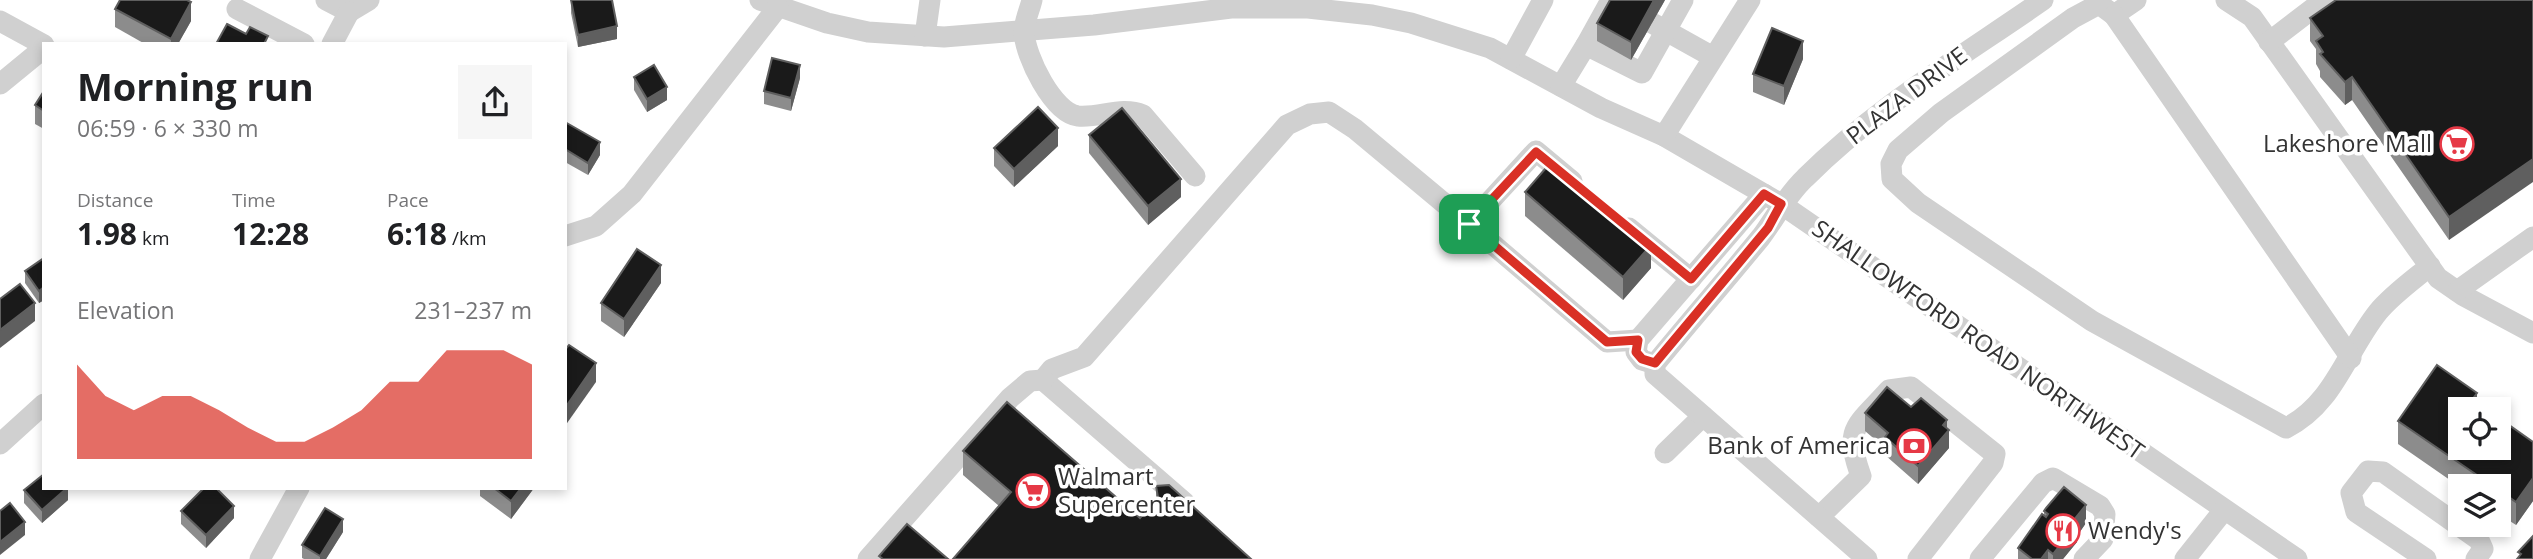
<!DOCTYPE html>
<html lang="en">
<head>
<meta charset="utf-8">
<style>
	body { margin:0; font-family:"Open Sans",sans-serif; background:#f6f6f6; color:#202124; height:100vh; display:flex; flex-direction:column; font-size:26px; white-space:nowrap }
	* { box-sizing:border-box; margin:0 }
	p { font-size:23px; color:#757577 }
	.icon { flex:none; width:38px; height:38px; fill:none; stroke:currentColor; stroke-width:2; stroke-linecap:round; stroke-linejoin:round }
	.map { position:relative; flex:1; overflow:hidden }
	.side { position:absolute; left:42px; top:42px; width:525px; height:448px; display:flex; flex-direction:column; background:#fff; border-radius:0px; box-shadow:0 4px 10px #0003 }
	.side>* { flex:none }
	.tools { position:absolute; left:2448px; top:397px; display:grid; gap:14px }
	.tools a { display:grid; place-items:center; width:63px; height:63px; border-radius:0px; background:#fff; box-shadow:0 4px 10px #0003; font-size:35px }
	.pin { position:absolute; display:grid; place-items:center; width:60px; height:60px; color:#fff; margin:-30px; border-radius:14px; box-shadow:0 4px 10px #0006 }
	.round { display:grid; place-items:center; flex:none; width:74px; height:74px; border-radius:0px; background:#f6f6f6 }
	.summary { display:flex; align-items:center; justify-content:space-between; height:119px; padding:0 35px }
	h1 { font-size:38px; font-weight:700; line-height:52px }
	.stats { display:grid; grid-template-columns:repeat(3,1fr); gap:10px; height:119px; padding:7px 35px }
	.stats div { display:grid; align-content:center }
	.stats b { font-size:30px; font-weight:700 }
	.stats small { font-size:19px; font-weight:400 }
	.stats p { font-size:19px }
	.chart { height:196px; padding:14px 35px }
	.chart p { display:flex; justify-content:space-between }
	.chart svg { width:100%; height:126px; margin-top:7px; fill:#d93025; opacity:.7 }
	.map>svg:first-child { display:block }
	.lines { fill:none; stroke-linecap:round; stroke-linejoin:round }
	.minor { stroke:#d0d0d0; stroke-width:21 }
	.wall { fill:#8c8c8c }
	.shaded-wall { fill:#5f5f5f }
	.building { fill:#1a1a1a; stroke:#5f5f5f; stroke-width:2 }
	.route-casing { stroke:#fff; stroke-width:14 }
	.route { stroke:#d93025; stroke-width:9 }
	.labels { text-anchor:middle; stroke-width:7; stroke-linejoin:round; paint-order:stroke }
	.street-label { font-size:24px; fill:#333; stroke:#fff }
	.poi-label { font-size:24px; fill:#333; stroke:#fff; text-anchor:end }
</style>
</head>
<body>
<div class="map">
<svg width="2533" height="559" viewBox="0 0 2533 559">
	<rect width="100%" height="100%" fill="#fff"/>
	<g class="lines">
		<g class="minor">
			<path d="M 326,0 L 349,12 L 369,0"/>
			<path d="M 760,0 L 827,23 L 868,32 L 944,37 L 1094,25 L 1231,8 L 1308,8 L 1372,15 L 1411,23 L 1490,48 L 1601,108 L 1664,136 L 1781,204 L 2297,559"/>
			<path d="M 1032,0 C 1030,9 1024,22 1024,32 C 1025,56 1053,113 1078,116 C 1101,118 1121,106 1143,115 L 1195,176"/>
			<path d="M 2136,0 L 2114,15 L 2099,4 L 2073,18 L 1941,113 L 1898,150 L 1891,164 L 1892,179 L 1918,203 L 2092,321 L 2286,428 C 2334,404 2346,352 2378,312 C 2392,295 2413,280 2430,266"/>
			<path d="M 2226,0 L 2252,17 L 2438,278 L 2464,296 L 2533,333"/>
			<path d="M 237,9 L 304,44"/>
			<path d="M 2114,15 L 2351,358"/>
			<path d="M 0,21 L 44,45"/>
			<path d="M 1652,23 L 1713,57"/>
			<path d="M 925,36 L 930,0"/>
			<path d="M 2269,42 L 2324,0"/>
			<path d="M 332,44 L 349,12"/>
			<path d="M 1586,45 L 1611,0"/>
			<path d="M 1511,59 L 1543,0"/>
			<path d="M 0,84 L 44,48"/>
			<path d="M 1561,86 L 1586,45 L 1642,73 L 1683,0"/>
			<path d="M 1664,136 L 1750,0"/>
			<path d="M 1469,224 L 1607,342 L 1638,340"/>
			<path d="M 1629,228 L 1691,279"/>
			<path d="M 565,236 L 596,226 L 632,194 L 778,7"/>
			<path d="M 2457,291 L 2533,237"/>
			<path d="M 1655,364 L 1642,360 L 1636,352 L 1638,340 L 1764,194"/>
			<path d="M 0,444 L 44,404"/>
			<path d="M 1665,453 L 1703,416"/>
			<path d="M 1185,503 L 1043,380 L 1052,369 L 1084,357 L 1287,125 L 1310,114 L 1329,112 L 1355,129 L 1469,224 L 1536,151 L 1572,181"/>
			<path d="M 1819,517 L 1861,476 C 1843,427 1857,426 1889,390 L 1911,387 L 1995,454 L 1993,463 L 1918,559"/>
			<path d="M 260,559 L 299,488"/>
			<path d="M 868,559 L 1010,398 L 1030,381 L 1043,380"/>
			<path d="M 1867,559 L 1655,374 L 1655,364 C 1690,321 1726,280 1761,237 C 1776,217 1786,196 1805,178 C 1876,107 1961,57 2043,0"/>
			<path d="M 1980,559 L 2043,483 L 2053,478 L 2100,506 L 2105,514 L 2103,539 L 2084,559"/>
			<path d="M 2185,559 L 2224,510"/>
			<path d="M 2426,559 L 2356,512 L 2351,493 L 2368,471 L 2383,472 L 2479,540 L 2483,549 L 2476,559"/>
		</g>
	</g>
	<g class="wall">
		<path d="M 571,0 L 617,39 L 578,47 L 571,13 Z"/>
		<path d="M 1665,0 L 1631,60 L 1597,41 L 1597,23 Z"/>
		<path d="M 2533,0 L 2449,240 L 2352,100 L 2345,105 L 2320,77 L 2320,71 L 2316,64 L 2316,49 L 2310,41 L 2310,18 Z"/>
		<path d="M 115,9 L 191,21 L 178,44 L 145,44 L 115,27 Z"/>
		<path d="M 1803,59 L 1784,105 L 1753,92 L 1753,74 Z"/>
		<path d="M 634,77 L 667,100 L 647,112 L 634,90 Z"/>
		<path d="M 800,78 L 791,111 L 764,104 L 764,91 Z"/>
		<path d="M 44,91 L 44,129 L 35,124 L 35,105 Z"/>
		<path d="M 565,122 L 600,155 L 588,175 L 565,162 Z"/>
		<path d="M 1089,135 L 1181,197 L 1148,225 L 1089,153 Z"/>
		<path d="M 1058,146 L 1014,187 L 994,166 L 994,148 Z"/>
		<path d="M 1525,192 L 1651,268 L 1623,300 L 1525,216 Z"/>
		<path d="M 44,258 L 44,300 L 39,303 L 25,283 L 25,271 Z"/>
		<path d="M 661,283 L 624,337 L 601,321 L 601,303 Z"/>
		<path d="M 2477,403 L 2533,442 L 2533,501 L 2516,525 L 2499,514 L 2499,486 L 2460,487 L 2398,444 L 2398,421 Z"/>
		<path d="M 1911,407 L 1947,429 L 1949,448 L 1918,484 L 1885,455 L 1885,448 L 1865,431 L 1865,413 Z"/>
		<path d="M 963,451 L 1140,518 L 1156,500 L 1156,486 L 1251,559 L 999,506 L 963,475 Z"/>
		<path d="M 68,488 L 68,500 L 42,523 L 24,503 L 24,490 Z"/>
		<path d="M 480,488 L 534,488 L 511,519 L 480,496 Z"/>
		<path d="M 181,511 L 234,518 L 206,548 L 181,524 Z"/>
		<path d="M 2044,511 L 2086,523 L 2077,536 L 2077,542 L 2063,559 L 2018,559 L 2018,548 L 2044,516 Z"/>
		<path d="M 343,532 L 326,559 L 304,559 L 302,558 L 302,545 Z"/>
	</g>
	<g class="shaded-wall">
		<path d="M 1654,0 L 1665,0 L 1631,60 L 1631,42 Z"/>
		<path d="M 191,2 L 191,21 L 178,44 L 171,44 L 171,39 Z"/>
		<path d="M 617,26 L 617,39 L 578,47 L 578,35 Z"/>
		<path d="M 1803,41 L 1803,59 L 1784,105 L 1784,86 Z"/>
		<path d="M 800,65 L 800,78 L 791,111 L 791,98 Z"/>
		<path d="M 2352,77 L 2352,100 L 2345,105 L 2345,82 Z"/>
		<path d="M 667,87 L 667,100 L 647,112 L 647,99 Z"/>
		<path d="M 1058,128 L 1058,146 L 1014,187 L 1014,169 Z"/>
		<path d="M 600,142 L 600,155 L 588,175 L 588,163 Z"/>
		<path d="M 2533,159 L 2533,182 L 2449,240 L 2449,217 Z"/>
		<path d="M 1181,179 L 1181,197 L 1148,225 L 1148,206 Z"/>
		<path d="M 1651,245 L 1651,268 L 1623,300 L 1623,277 Z"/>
		<path d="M 661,265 L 661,283 L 624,337 L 624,319 Z"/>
		<path d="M 44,287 L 44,300 L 39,303 L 39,291 Z"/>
		<path d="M 35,303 L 35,321 L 0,348 L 0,330 Z"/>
		<path d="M 596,363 L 596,382 L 565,426 L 565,408 Z"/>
		<path d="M 2477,393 L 2477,410 L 2472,400 Z"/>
		<path d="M 1947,420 L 1947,432 L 1949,430 L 1949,448 L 1918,484 L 1918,466 Z"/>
		<path d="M 2533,478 L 2533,501 L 2516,525 L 2516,502 Z"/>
		<path d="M 67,488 L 68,488 L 68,500 L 42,523 L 42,510 Z"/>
		<path d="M 521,488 L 534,488 L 511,519 L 511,501 Z"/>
		<path d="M 2086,505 L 2086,523 L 2077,536 L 2077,542 L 2063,559 L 2053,559 L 2053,554 L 2073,521 Z"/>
		<path d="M 234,506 L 234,518 L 206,548 L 206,535 Z"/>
		<path d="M 343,519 L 343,532 L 326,559 L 320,559 L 320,556 Z"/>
		<path d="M 25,522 L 25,535 L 0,555 L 0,542 Z"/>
		<path d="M 2048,550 L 2048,559 L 2041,559 Z"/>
	</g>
	<g class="building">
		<path d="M 120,0 L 187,0 L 191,2 L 171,39 L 115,9 Z"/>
		<path d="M 571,0 L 612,0 L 617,26 L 578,35 Z"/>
		<path d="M 1610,0 L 1654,0 L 1631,42 L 1597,23 Z"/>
		<path d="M 2336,0 L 2533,0 L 2533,159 L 2449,217 L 2352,77 L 2345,82 L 2320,54 L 2323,52 L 2316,41 L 2323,36 L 2310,18 Z"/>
		<path d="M 227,24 L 246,34 L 250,27 L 268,36 L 264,44 L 216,44 Z"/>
		<path d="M 1772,28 L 1803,41 L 1784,86 L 1753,74 Z"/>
		<path d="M 772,58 L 800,65 L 791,98 L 764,91 Z"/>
		<path d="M 654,65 L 667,87 L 647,99 L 634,77 Z"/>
		<path d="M 44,91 L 44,111 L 35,105 Z"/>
		<path d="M 1038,107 L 1058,128 L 1014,169 L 994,148 Z"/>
		<path d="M 1122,108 L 1181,179 L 1148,206 L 1089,135 Z"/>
		<path d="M 565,122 L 600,142 L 588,163 L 565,149 Z"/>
		<path d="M 1552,161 L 1651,245 L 1623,277 L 1525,192 Z"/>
		<path d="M 637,249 L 661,265 L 624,319 L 601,303 Z"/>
		<path d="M 44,258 L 44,287 L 39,291 L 25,271 Z"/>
		<path d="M 20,284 L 35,303 L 0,330 L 0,299 Z"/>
		<path d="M 569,345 L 596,363 L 565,408 L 565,350 Z"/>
		<path d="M 2437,365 L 2477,393 L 2472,400 L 2486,410 L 2460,410 L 2460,448 L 2499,448 L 2499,418 L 2533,442 L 2533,478 L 2516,502 L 2499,490 L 2499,486 L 2493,486 L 2398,421 Z"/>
		<path d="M 1887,387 L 1911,407 L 1921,398 L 1947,420 L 1943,425 L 1949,430 L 1918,466 L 1885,437 L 1888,433 L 1865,413 Z"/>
		<path d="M 1007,402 L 1140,518 L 1158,497 L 1156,486 L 1169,485 L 1251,559 L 953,559 L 1011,492 L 963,451 Z"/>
		<path d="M 44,474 L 44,488 L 67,488 L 42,510 L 24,490 Z"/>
		<path d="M 2064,487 L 2086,505 L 2073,521 L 2077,524 L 2053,554 L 2048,550 L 2041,559 L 2032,559 L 2018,548 L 2042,514 L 2046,517 L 2048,514 L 2044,511 L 2046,508 Z"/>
		<path d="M 204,488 L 216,488 L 234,506 L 206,535 L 181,511 Z"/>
		<path d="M 494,488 L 521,488 L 511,501 Z"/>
		<path d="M 10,503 L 25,522 L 0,542 L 0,511 Z"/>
		<path d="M 325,508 L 343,519 L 320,556 L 302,545 Z"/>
		<path d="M 907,524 L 948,559 L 883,559 L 879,556 Z"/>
		<path d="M 2533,536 L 2533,559 L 2517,559 L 2521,554 L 2518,552 Z"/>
	</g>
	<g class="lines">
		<defs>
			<path id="route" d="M 1536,152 L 1691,279 L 1764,194 L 1781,204 L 1768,228 L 1655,363 L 1642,359 L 1636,352 L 1638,340 L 1607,342 L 1469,224 Z"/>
		</defs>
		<use href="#route" class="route-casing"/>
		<use href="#route" class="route"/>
	</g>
	<defs>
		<symbol id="supermarket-ring" viewBox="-11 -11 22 22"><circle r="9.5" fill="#fff" stroke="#e63946" stroke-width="1.5"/><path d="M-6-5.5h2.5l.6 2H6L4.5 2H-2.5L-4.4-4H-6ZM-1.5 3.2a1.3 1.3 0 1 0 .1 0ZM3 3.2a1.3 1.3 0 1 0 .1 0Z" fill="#e63946"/></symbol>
		<symbol id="bank-ring" viewBox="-11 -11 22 22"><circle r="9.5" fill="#fff" stroke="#e63946" stroke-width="1.5"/><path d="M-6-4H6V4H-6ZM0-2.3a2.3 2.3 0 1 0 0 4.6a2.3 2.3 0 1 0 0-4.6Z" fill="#e63946"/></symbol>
		<symbol id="restaurant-ring" viewBox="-11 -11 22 22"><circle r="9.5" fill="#fff" stroke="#e63946" stroke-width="1.5"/><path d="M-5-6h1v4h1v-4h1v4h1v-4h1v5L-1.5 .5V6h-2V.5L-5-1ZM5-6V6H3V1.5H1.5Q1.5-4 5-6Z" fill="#e63946"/></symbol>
	</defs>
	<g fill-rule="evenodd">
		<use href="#supermarket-ring" x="2438" y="125" width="38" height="38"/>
		<use href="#bank-ring" x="1895" y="427" width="38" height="38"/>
		<use href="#supermarket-ring" x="1014" y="472" width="38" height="38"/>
		<use href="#restaurant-ring" x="2044" y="512" width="38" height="38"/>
	</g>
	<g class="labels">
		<g class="street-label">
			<text transform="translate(1907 96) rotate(-37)" y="8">PLAZA DRIVE</text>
			<text transform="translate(1978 340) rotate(35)" y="8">SHALLOWFORD ROAD NORTHWEST</text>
		</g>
		<g class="poi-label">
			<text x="2432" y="152">Lakeshore Mall</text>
			<text x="1890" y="454">Bank of America</text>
			<text x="1058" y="485" text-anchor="start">Walmart<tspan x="1058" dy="28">Supercenter</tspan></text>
			<text x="2088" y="539" text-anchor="start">Wendy's</text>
		</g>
	</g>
</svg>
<div class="tools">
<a><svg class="icon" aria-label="locate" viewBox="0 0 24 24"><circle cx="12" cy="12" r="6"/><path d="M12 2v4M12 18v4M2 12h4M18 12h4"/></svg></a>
<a><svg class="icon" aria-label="layers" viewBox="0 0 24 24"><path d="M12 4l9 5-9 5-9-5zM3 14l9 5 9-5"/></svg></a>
</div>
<div class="pin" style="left:1469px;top:224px;background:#1e9e55"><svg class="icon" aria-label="arrive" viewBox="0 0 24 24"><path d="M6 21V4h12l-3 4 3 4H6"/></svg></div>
<section class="side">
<div class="summary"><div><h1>Morning run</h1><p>06:59 · 6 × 330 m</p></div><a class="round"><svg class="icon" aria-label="share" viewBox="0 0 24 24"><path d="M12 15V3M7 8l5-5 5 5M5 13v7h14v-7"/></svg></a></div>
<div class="stats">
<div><p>Distance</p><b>1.98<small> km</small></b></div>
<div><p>Time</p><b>12:28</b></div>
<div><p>Pace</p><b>6:18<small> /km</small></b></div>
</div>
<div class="chart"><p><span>Elevation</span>231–237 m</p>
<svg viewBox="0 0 160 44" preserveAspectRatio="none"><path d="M0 44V11L10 22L20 27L30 22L40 22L50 27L60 33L70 38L80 38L90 33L100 27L110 17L120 17L130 6L140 6L150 6L160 11V44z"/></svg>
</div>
</section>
</div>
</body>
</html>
